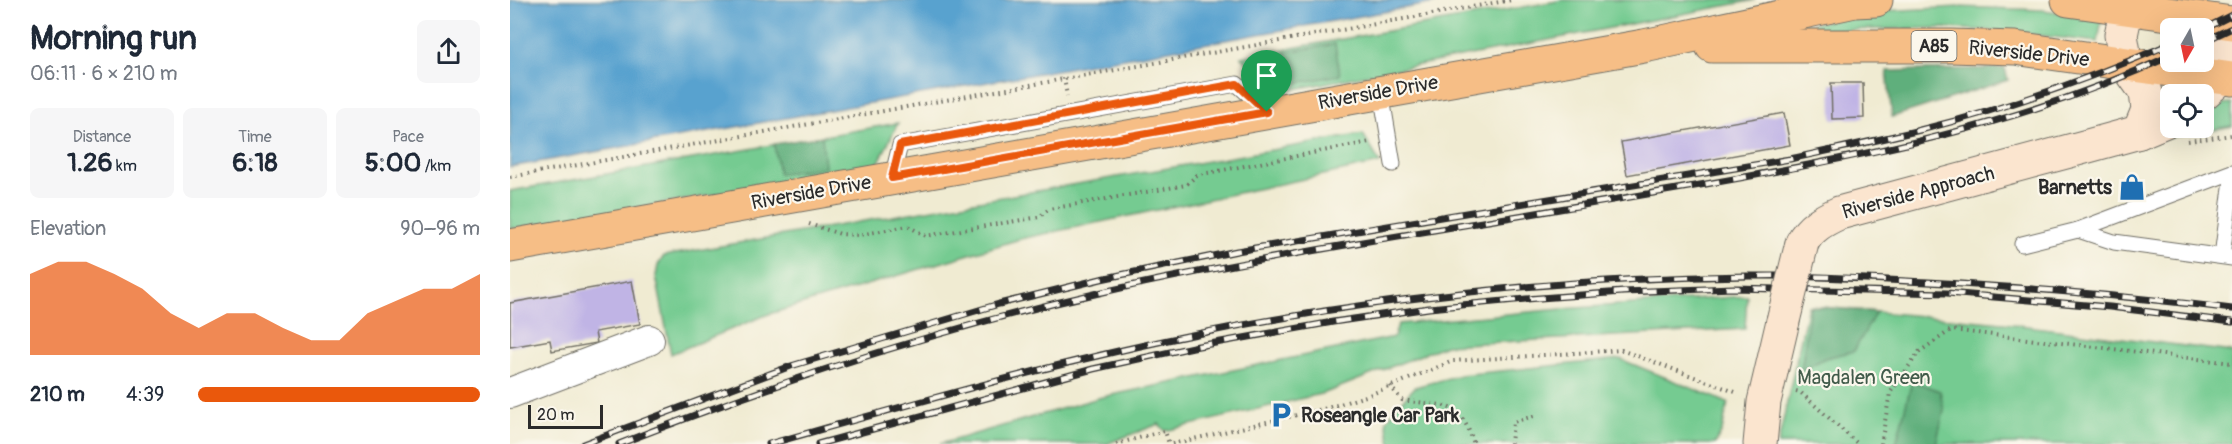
<!DOCTYPE html>
<html lang="en">
<head>
<meta charset="utf-8">
<style>
	body { margin:0; font-family:Pangolin,sans-serif; background:#f6f6f7; color:#1f2937; height:100vh; display:flex; flex-direction:column; font-size:22px; white-space:nowrap }
	* { box-sizing:border-box; margin:0 }
	p { font-size:20px; color:#747a83 }
	.icon { flex:none; width:33px; height:33px; fill:none; stroke:currentColor; stroke-width:2; stroke-linecap:round; stroke-linejoin:round }
	.map { position:relative; flex:1; overflow:hidden }
	.panel { display:flex; flex-direction:column; background:#fff; width:510px }
	.panel>* { flex:none }
	.needle { width:39px; rotate:189deg }
	.tools { position:absolute; left:1650px; top:18px; display:grid; gap:12px }
	.tools a { display:grid; place-items:center; width:54px; height:54px; border-radius:9px; background:#fff; box-shadow:0 6px 24px #0002; font-size:30px }
	.scale { position:absolute; left:18px; bottom:15px; width:75px; box-sizing:border-box; padding-left:6px; border:3px solid #2b2b2b; border-top:0; font-size:16px; line-height:21px; white-space:nowrap; color:#2b2b2b; -webkit-text-stroke:4px #fbf7ec; paint-order:stroke }
	.pin { position:absolute; display:grid; place-items:center; width:51px; height:51px; color:#fff; margin:-62px -26px; border-radius:50% 50% 50% 0; rotate:-45deg; box-shadow:0 0 6px #0007 }
	.pin .icon { rotate:45deg }
	.round { display:grid; place-items:center; flex:none; width:63px; height:63px; border-radius:9px; background:#f6f6f7 }
	.headline { display:flex; align-items:center; justify-content:space-between; height:102px; padding:0 30px }
	h1 { font-size:33px; font-weight:800; line-height:45px }
	.metrics { display:grid; grid-template-columns:repeat(3,1fr); gap:9px; height:102px; padding:6px 30px }
	.metrics div { display:grid; align-content:center; border-radius:9px; background:#f6f6f7; text-align:center }
	.metrics b { font-size:26px; font-weight:800 }
	.metrics small { font-size:16px; font-weight:400 }
	.metrics p { font-size:16px }
	.chart { height:168px; padding:12px 30px }
	.chart p { display:flex; justify-content:space-between }
	.chart svg { width:100%; height:108px; margin-top:6px; fill:#ea580c; opacity:.7 }
	ul { padding:0 30px; list-style:none; font-size:20px }
	li { display:grid; grid-template-columns:96px 72px 1fr; align-items:center; height:45px }
	li i { height:15px; border-radius:8px; background:#ea580c }
	main { display:flex; flex:1; min-height:0 }
	.map>svg:first-child { display:block }
	.green { fill:#74cb91; stroke:#507b5e; stroke-width:1.5 }
	.forest { fill:#5faf7b; stroke:#456d53; stroke-width:1.5 }
	.water { fill:#58a2cf; stroke:#42667d; stroke-width:1.5 }
	.building { fill:#c0b4e5 }
	.lines { fill:none; stroke-linecap:round; stroke-linejoin:round }
	.lane-casing { stroke:#706e65; stroke-width:17 }
	.street-casing { stroke:#706e65; stroke-width:32 }
	.secondary-casing { stroke:#706e65; stroke-width:35 }
	.primary-casing { stroke:#706e65; stroke-width:35 }
	.path { stroke:#706e65; stroke-width:4; stroke-dasharray:1.5 4.5; stroke-linecap:butt }
	.lane { stroke:#fff; stroke-width:15 }
	.street { stroke:#fff; stroke-width:30 }
	.secondary { stroke:#fbe5cf; stroke-width:33 }
	.primary { stroke:#f6be86; stroke-width:33 }
	.rail-casing { stroke:#2b2b2b; stroke-width:7 }
	.rail { stroke:#fbf7ec; stroke-width:4.5; stroke-dasharray:14; stroke-linecap:butt }
	.secondary-bridge-casing { stroke:#706e65; stroke-width:35; stroke-linecap:butt }
	.secondary-bridge { stroke:#fbe5cf; stroke-width:33 }
	.route-casing { stroke:#fff; stroke-width:12 }
	.route { stroke:#ea580c; stroke-width:8 }
	.labels { text-anchor:middle; stroke-width:4.5; stroke-linejoin:round; paint-order:stroke }
	.shield { fill:#fbf7ec; stroke:#696865; stroke-width:1.5 }
	.shield-label { font-size:18px; font-weight:bold; fill:#2b2b2b }
	.street-label { font-size:20px; fill:#2b2b2b; stroke:#fbf7ec }
	.poi-label { font-size:20px; font-weight:bold; fill:#2b2b2b; stroke:#fbf7ec; text-anchor:end }
	.park-label { font-size:20px; fill:#415b4a; stroke:#fbf7ec }
</style>
</head>
<body>
<main>
<section class="panel">
<div class="headline"><div><h1>Morning run</h1><p>06:11 · 6 × 210 m</p></div><a class="round"><svg class="icon" aria-label="share" viewBox="0 0 24 24"><path d="M12 15V3M7 8l5-5 5 5M5 13v7h14v-7"/></svg></a></div>
<div class="metrics">
<div><p>Distance</p><b>1.26<small> km</small></b></div>
<div><p>Time</p><b>6:18</b></div>
<div><p>Pace</p><b>5:00<small> /km</small></b></div>
</div>
<div class="chart"><p><span>Elevation</span>90–96 m</p>
<svg viewBox="0 0 160 44" preserveAspectRatio="none"><path d="M0 44V11L10 6L20 6L30 11L40 17L50 27L60 33L70 27L80 27L90 33L100 38L110 38L120 27L130 22L140 17L150 17L160 11V44z"/></svg>
</div>
<ul>
<li><b>210 m</b>4:39<i style="width:100%"></i></li>
</ul>
</section>
<div class="map">
<svg width="1722" height="444" viewBox="0 0 1722 444">
	<rect width="100%" height="100%" fill="#fbf7ec"/>
	<filter id="ink" filterUnits="userSpaceOnUse"><feTurbulence type="fractalNoise" baseFrequency=".0167" numOctaves="2"/><feDisplacementMap in="SourceGraphic" scale="12" xChannelSelector="R" yChannelSelector="G"/><feConvolveMatrix kernelMatrix="1 2 1 2 8 2 1 2 1" color-interpolation-filters="sRGB"/></filter>
	<filter id="wash" filterUnits="userSpaceOnUse"><feTurbulence type="fractalNoise" baseFrequency=".008" numOctaves="4" result="noise"/><feDisplacementMap in="SourceGraphic" scale="24" xChannelSelector="R" yChannelSelector="G"/><feGaussianBlur stdDeviation="1.35" result="paint"/><feColorMatrix in="noise" values="0 0 0 0 0 0 0 0 0 0 0 0 0 0 0 0 0 1.4 0 .05"/><feComposite in="paint" operator="in"/></filter>
	<g filter="url(#wash)">
		<rect width="100%" height="100%" fill="#f0ebd2"/>
		<g class="green">
			<path d="M 1053,0 L 1245,0 L 769,92 L 731,57 Z"/>
			<path d="M 1449,7 L 1533,10 L 1592,18 L 1588,42 L 1488,31 L 1434,28 L 1262,31 L 1371,11 Z"/>
			<path d="M 1722,103 L 1722,126 L 1655,138 L 1666,128 L 1694,128 L 1694,107 L 1698,105 Z"/>
			<path d="M 388,123 L 366,168 L 0,229 L 0,191 Z"/>
			<path d="M 853,134 L 870,163 L 510,239 L 256,315 L 161,354 L 146,276 L 148,265 L 154,256 Z"/>
			<path d="M 1237,296 L 1235,329 L 936,345 L 815,393 L 655,431 L 649,424 L 596,444 L 430,444 L 592,397 L 884,337 L 888,324 L 1052,309 Z"/>
			<path d="M 1298,306 L 1493,323 L 1722,352 L 1722,444 L 1268,444 Z"/>
			<path d="M 1110,359 L 1218,403 L 1212,431 L 1205,444 L 881,444 L 876,422 L 889,404 L 905,387 L 950,375 Z"/>
		</g>
		<g class="forest">
			<path d="M 825,44 L 830,75 L 783,84 L 775,52 Z"/>
			<path d="M 1495,68 L 1498,80 L 1382,117 L 1377,71 Z"/>
			<path d="M 312,136 L 315,167 L 269,174 L 264,144 Z"/>
			<path d="M 1300,306 L 1366,312 L 1344,351 L 1315,358 L 1291,371 Z"/>
			<path d="M 1402,381 L 1430,391 L 1434,410 L 1426,444 L 1386,444 Z"/>
		</g>
		<path class="water" d="M 0,0 L 941,0 L 0,167 Z"/>
		<g id="blocks">
			<g class="building">
				<path d="M 1321,83 L 1353,83 L 1354,118 L 1322,119 Z"/>
				<path d="M 1274,113 L 1280,145 L 1117,175 L 1111,142 Z"/>
				<path d="M 122,281 L 130,324 L 85,332 L 87,343 L 42,351 L 40,340 L 0,347 L 0,303 Z"/>
			</g>
		</g>
	</g>
	<g filter="url(#ink)">
		<use href="#blocks" fill-opacity="0" stroke="#706e65" stroke-width="1.5"/>
		<g class="lines">
			<defs>
				<g id="lane">
					<path d="M 871,92 L 883,164"/>
					<path d="M 382,178 L 390,145 L 727,84 L 757,111"/>
					<path d="M 1568,230 L 1604,242 L 1722,258"/>
					<path d="M 1512,244 L 1568,230 L 1722,172"/>
					<path d="M 1712,256 L 1722,180"/>
				</g>
				<path id="street" d="M 0,393 L 139,340"/>
				<g id="secondary">
					<path d="M 1617,7 L 1611,35 L 1616,64 L 1636,92 L 1638,110 L 1629,132"/>
					<path d="M 1693,94 L 1711,78 L 1716,67 L 1722,23"/>
					<path d="M 1292,243 C 1300,227 1314,220 1329,213 L 1578,146 L 1629,132 L 1660,119"/>
					<path d="M 1250,444 L 1254,402 L 1273,321"/>
				</g>
				<g id="primary">
					<path d="M 1558,0 L 1722,23"/>
					<path d="M 1202,46 L 1441,46 L 1505,48 L 1722,79"/>
					<path d="M 0,246 L 1134,46 L 1345,1 L 1366,0"/>
				</g>
			</defs>
			<use href="#lane" class="lane-casing"/>
			<use href="#street" class="street-casing"/>
			<use href="#secondary" class="secondary-casing"/>
			<use href="#primary" class="primary-casing"/>
			<g class="path">
				<path d="M 554,78 L 557,96"/>
				<path d="M 1678,141 L 1722,135"/>
				<path d="M 0,177 L 1001,0"/>
				<path d="M 299,224 L 330,234 L 349,235 L 398,226 L 416,236 L 529,217 L 539,209 L 676,185 L 687,175 L 860,142"/>
				<path d="M 880,386 L 892,400 C 934,407 949,398 964,444"/>
				<path d="M 1286,391 L 1290,392 L 1348,444"/>
				<path d="M 606,444 L 655,431 L 659,444"/>
				<path d="M 662,444 L 817,408 L 859,395 L 943,361 L 1111,350 L 1228,393"/>
				<path d="M 1001,444 L 1003,422 L 1024,416"/>
				<path d="M 1371,444 L 1380,393 L 1409,352 L 1441,330 L 1722,363"/>
			</g>
			<use href="#lane" class="lane"/>
			<use href="#street" class="street"/>
			<use href="#secondary" class="secondary"/>
			<use href="#primary" class="primary"/>
			<defs>
				<g id="rail">
					<path d="M 1694,29 L 1722,15"/>
					<path d="M 1694,41 L 1722,28"/>
					<path d="M 73,444 L 281,366 L 489,304 L 591,279 L 727,251 L 1280,159 C 1325,149 1370,140 1414,129 C 1498,108 1581,78 1660,44"/>
					<path d="M 109,444 C 267,382 428,329 593,292 C 685,271 777,255 870,239 C 979,221 1087,203 1196,184 C 1355,156 1512,125 1660,56"/>
					<path d="M 259,444 C 398,405 536,365 677,336 C 861,298 1051,278 1239,276 C 1299,275 1358,279 1418,282 C 1520,288 1621,296 1722,309"/>
					<path d="M 308,444 L 583,369 L 683,347 L 823,322 L 919,308 L 1016,299 L 1113,292 L 1224,288 L 1437,293 L 1600,307 L 1722,322"/>
				</g>
			</defs>
			<use href="#rail" class="rail-casing"/>
			<use href="#rail" class="rail"/>
			<defs>
				<path id="secondary-bridge" d="M 1273,321 L 1292,243"/>
			</defs>
			<use href="#secondary-bridge" class="secondary-bridge-casing"/>
			<use href="#secondary-bridge" class="secondary-bridge"/>
		</g>
	</g>
	<g class="lines" filter="url(#ink)">
		<defs>
			<path id="route" d="M 727,84 L 757,112 L 382,178 L 390,145 Z"/>
		</defs>
		<use href="#route" class="route-casing"/>
		<use href="#route" class="route"/>
	</g>
	<defs>
		<symbol id="shop-bare" viewBox="-9 -9 18 18"><path d="M-5-2.5h2.3a2.7 3.5 0 0 1 5.4 0H5L5.5 6h-11ZM-1.5-2.5h3a1.5 2.3 0 0 0-3 0Z" fill="#1f6fb2" stroke="#fbf7ec" stroke-width="2.5" paint-order="stroke"/></symbol>
		<symbol id="parking-bare" viewBox="-9 -9 18 18"><path d="M-3.5-5.5H1a3.5 3.5 0 0 1 0 7H-1V5.5H-3.5ZM-1-3.4V-.6H.8a1.4 1.4 0 0 0 0-2.8Z" fill="#1f6fb2" stroke="#fbf7ec" stroke-width="2.5" paint-order="stroke"/></symbol>
	</defs>
	<g fill-rule="evenodd">
		<use href="#shop-bare" x="1603" y="168" width="38" height="38"/>
		<use href="#parking-bare" x="752" y="396" width="38" height="38"/>
	</g>
	<g class="labels">
		<rect class="shield" x="1401.5" y="31" width="45" height="30" rx="4.5"/>
		<g class="shield-label">
			<text x="1424" y="52">A85</text>
		</g>
		<g class="street-label">
			<text transform="translate(1519 53) rotate(6)" y="7">Riverside Drive</text>
			<text transform="translate(868 92) rotate(-10)" y="7">Riverside Drive</text>
			<text transform="translate(301 192) rotate(-10)" y="7">Riverside Drive</text>
			<text transform="translate(1408 192) rotate(-15)" y="7">Riverside Approach</text>
		</g>
		<g class="poi-label">
			<text x="1602" y="194">Barnetts</text>
			<text x="791" y="422" text-anchor="start">Roseangle Car Park</text>
		</g>
		<g class="park-label">
			<text x="1354" y="384">Magdalen Green</text>
		</g>
	</g>
</svg>
<div class="tools">
<a><svg class="needle" viewBox="-14 -14 28 28"><path d="M0-13l5 13h-10z" fill="#e53935"/><path d="M0 13l5-13h-10z" fill="#747a83"/></svg></a>
<a><svg class="icon" aria-label="locate" viewBox="0 0 24 24"><circle cx="12" cy="12" r="6"/><path d="M12 2v4M12 18v4M2 12h4M18 12h4"/></svg></a>
</div>
<div class="scale">20 m</div>
<div class="pin" style="left:757px;top:112px;background:#1e9e55"><svg class="icon" aria-label="arrive" viewBox="0 0 24 24"><path d="M6 21V4h12l-3 4 3 4H6"/></svg></div>
</div>
</main>
</body>
</html>
